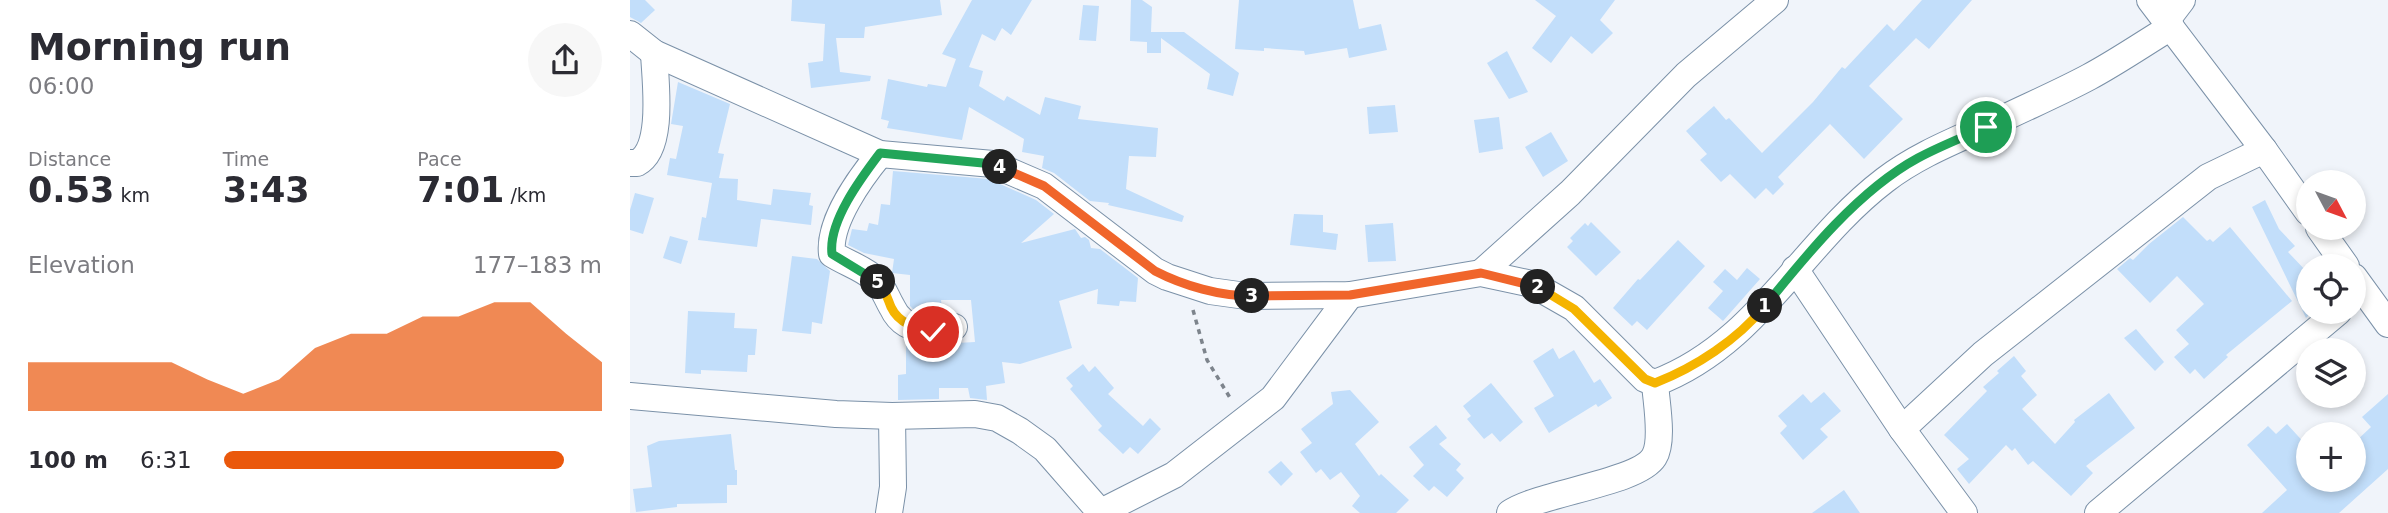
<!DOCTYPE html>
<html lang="en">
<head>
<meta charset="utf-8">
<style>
	body { margin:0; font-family:"DejaVu Sans",sans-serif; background:#f7f7f7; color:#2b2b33; height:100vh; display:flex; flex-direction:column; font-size:26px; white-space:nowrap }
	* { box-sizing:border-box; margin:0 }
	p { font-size:23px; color:#7c7c81 }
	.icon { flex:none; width:38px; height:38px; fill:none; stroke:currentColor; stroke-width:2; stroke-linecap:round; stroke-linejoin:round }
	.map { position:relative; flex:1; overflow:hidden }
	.side { display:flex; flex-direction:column; background:#fff; width:630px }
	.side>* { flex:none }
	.needle { width:46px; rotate:131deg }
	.controls { position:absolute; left:1666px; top:170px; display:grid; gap:14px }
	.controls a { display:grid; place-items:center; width:70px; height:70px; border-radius:50%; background:#fff; box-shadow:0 4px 10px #0003; font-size:35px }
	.pin { position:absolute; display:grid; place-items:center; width:60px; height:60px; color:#fff; margin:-30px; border:4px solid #fff; border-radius:50%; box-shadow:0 2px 7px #0007 }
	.km { position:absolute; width:35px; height:35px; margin:-18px; border-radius:50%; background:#222; color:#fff; font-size:19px; line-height:35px; text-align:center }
	.round { display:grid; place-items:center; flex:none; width:74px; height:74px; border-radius:37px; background:#f7f7f7 }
	.overview { display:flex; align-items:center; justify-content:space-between; height:119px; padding:0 28px }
	h1 { font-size:38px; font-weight:700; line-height:52px }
	.stats { display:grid; grid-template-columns:repeat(3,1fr); gap:10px; height:119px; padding:7px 28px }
	.stats div { display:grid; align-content:center }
	.stats b { font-size:35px; font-weight:700 }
	.stats small { font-size:19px; font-weight:400 }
	.stats p { font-size:19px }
	.chart { height:196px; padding:14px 28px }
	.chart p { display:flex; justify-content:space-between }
	.chart svg { width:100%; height:126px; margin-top:7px; fill:#ea580c; opacity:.7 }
	ul { padding:0 28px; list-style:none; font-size:23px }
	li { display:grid; grid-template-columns:112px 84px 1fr; align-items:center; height:52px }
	li i { height:18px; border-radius:9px; background:#ea580c }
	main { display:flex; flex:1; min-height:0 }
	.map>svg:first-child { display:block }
	.building { fill:#c2defa }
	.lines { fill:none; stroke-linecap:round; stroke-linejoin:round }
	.minor-casing { stroke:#7b91a8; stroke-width:28 }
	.path { stroke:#7d848c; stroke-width:3.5; stroke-dasharray:5 5; stroke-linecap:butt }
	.minor { stroke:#fff; stroke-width:26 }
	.split-1-casing { stroke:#fff; stroke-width:14 }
	.split-2-casing { stroke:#fff; stroke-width:14 }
	.split-3-casing { stroke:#fff; stroke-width:14 }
	.split-4-casing { stroke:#fff; stroke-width:14 }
	.split-5-casing { stroke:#fff; stroke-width:14 }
	.split-6-casing { stroke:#fff; stroke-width:14 }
	.split-1 { stroke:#22a559; stroke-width:9 }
	.split-2 { stroke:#f5b400; stroke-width:9 }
	.split-3 { stroke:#f0652b; stroke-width:9 }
	.split-4 { stroke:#f0652b; stroke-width:9 }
	.split-5 { stroke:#22a559; stroke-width:9 }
	.split-6 { stroke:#f5b400; stroke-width:9 }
</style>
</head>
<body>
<main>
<section class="side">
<div class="overview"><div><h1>Morning run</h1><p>06:00</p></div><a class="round"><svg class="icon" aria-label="share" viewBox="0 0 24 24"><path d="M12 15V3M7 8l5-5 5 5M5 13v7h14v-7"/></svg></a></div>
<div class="stats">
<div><p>Distance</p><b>0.53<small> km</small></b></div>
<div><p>Time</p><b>3:43</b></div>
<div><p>Pace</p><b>7:01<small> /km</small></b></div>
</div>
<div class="chart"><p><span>Elevation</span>177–183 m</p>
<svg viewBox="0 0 160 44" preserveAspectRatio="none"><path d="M0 44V27L10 27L20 27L30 27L40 27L50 33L60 38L70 33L80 22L90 17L100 17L110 11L120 11L130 6L140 6L150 17L160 27V44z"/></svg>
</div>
<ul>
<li><b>100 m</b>6:31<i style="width:90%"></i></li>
</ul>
</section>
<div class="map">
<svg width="1758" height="513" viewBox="0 0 1758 513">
	<rect width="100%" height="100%" fill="#f0f4fa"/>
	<g class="building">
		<path d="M 0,0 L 15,0 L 25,10 L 11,23 L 0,17 Z"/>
		<path d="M 162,0 L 310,0 L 312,15 L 235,27 L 234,38 L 206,38 L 210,72 L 241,76 L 240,81 L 181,88 L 178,63 L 193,61 L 195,24 L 161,21 Z"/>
		<path d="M 342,0 L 402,0 L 381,35 L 372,28 L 365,41 L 352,34 L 339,67 L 353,71 L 349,86 L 374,101 L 377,96 L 410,115 L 415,97 L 451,106 L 448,119 L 528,128 L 526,157 L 499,156 L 496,189 L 554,216 L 552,222 L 478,205 L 479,203 L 460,201 L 424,173 L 412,168 L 414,156 L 392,152 L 394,139 L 339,107 L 332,140 L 257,128 L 259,121 L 251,119 L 258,79 L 297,87 L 298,84 L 316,87 L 326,59 L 312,54 Z"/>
		<path d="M 501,0 L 512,0 L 522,7 L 521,32 L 554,32 L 609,73 L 603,96 L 577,89 L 580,74 L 531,38 L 531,53 L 517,53 L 517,42 L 500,41 Z"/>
		<path d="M 609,0 L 723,0 L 729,29 L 751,24 L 757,50 L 719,58 L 717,48 L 675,55 L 674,51 L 634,48 L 634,51 L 605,49 Z"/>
		<path d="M 905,0 L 985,0 L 970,20 L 983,33 L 962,54 L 941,36 L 921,63 L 902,48 L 926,16 Z"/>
		<path d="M 1292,0 L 1342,0 L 1299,49 L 1286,38 L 1239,86 L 1273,119 L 1234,159 L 1200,124 L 1148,177 L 1154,184 L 1143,195 L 1136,188 L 1125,199 L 1100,174 L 1091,182 L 1070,160 L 1077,154 L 1056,131 L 1084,106 L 1096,120 L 1099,118 L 1132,153 L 1183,102 L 1212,67 L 1215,69 L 1257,24 L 1264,31 Z"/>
		<path d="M 453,5 L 469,6 L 466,41 L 449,40 Z"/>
		<path d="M 877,51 L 898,92 L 879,99 L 857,63 Z"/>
		<path d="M 48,82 L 100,104 L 88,153 L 94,154 L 89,178 L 108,179 L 107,200 L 141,205 L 143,189 L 181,193 L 179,205 L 183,206 L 181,225 L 131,219 L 127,247 L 68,240 L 72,217 L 76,218 L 82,183 L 37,175 L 40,158 L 46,159 L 53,126 L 41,124 Z"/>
		<path d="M 765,105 L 768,132 L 739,134 L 737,107 Z"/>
		<path d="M 869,117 L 873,149 L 849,153 L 844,120 Z"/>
		<path d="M 921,132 L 938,161 L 913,177 L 895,147 Z"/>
		<path d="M 263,171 L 359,179 L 406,200 L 424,214 L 391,243 L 445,229 L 451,238 L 455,237 L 459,240 L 461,248 L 470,249 L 508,278 L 506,302 L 490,301 L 489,306 L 467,304 L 468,289 L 429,301 L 442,348 L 390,364 L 372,362 L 375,383 L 356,386 L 357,400 L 340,398 L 338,388 L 309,388 L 309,399 L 268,400 L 268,375 L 276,374 L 276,346 L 328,346 L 327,343 L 345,342 L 341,300 L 311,300 L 312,308 L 283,309 L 280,306 L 280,275 L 262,273 L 264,259 L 234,253 L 218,245 L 222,229 L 237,231 L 239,223 L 248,225 L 251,204 L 260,205 Z"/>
		<path d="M 5,193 L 24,198 L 13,234 L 0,230 L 0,210 Z"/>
		<path d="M 1635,200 L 1649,229 L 1665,246 L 1658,252 L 1678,273 L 1678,316 L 1676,318 L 1622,207 Z"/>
		<path d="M 664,214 L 693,215 L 693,232 L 708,234 L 706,250 L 660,245 Z"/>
		<path d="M 1553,217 L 1577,241 L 1580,239 L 1583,242 L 1600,227 L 1662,301 L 1596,355 L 1598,357 L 1574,379 L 1565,369 L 1560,374 L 1544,357 L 1559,344 L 1546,330 L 1574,304 L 1547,276 L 1520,303 L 1487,269 L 1500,258 L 1503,260 L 1519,244 Z"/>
		<path d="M 961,222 L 991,252 L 966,276 L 937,247 L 943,241 L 940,238 L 955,223 L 958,226 Z"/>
		<path d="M 763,223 L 766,261 L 738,262 L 735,225 Z"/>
		<path d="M 40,236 L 58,241 L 51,264 L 33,258 Z"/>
		<path d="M 1048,240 L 1075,266 L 1017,330 L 1007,321 L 1002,326 L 983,308 L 1008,279 L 1010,280 Z"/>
		<path d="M 162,256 L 187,259 L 200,271 L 192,324 L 182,322 L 181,334 L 152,331 Z"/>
		<path d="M 1117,268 L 1130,279 L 1093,321 L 1078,308 L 1093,291 L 1083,282 L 1095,269 L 1107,280 Z"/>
		<path d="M 58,311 L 105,313 L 104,328 L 127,329 L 125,355 L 118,355 L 117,372 L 71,370 L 71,374 L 55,373 Z"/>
		<path d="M 1506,329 L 1534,362 L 1525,371 L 1494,338 Z"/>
		<path d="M 923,348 L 929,359 L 944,350 L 964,383 L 970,379 L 982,398 L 968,407 L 966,404 L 919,433 L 904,408 L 924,396 L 903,361 Z"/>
		<path d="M 1384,356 L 1396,371 L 1391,376 L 1407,395 L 1392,409 L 1425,444 L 1445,422 L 1444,420 L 1479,393 L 1505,428 L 1456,466 L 1463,473 L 1441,496 L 1403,461 L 1398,465 L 1385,448 L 1382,451 L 1376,445 L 1339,484 L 1327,469 L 1339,459 L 1314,435 L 1357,391 L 1353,387 L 1369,373 L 1367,371 Z"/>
		<path d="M 453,364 L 459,372 L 465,366 L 484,388 L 478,394 L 513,426 L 520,418 L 531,429 L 508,454 L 500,447 L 493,454 L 468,430 L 472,426 L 440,389 L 443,386 L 436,378 Z"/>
		<path d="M 861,383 L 893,422 L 870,442 L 862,433 L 854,439 L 837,419 L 841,416 L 833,406 Z"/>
		<path d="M 720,390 L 749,422 L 725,444 L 749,476 L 751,474 L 779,500 L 766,513 L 730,513 L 722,506 L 730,496 L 711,472 L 700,480 L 691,469 L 686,473 L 670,452 L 682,443 L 671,429 L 703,404 L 701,392 Z"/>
		<path d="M 1194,392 L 1211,411 L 1190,429 L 1198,437 L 1173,460 L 1150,433 L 1157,426 L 1148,416 L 1173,394 L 1181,403 Z"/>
		<path d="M 1758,394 L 1758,469 L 1709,513 L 1632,513 L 1657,490 L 1617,445 L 1638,426 L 1646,434 L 1657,424 L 1678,447 L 1678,480 L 1724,480 L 1724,443 L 1741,427 L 1732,417 Z"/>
		<path d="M 806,425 L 817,438 L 809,444 L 831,464 L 826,470 L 834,478 L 817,497 L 804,486 L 799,491 L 783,476 L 794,465 L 779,447 Z"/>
		<path d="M 101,434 L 105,470 L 107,470 L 107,485 L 97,485 L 97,503 L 47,504 L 47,507 L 6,512 L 3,489 L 22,487 L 17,446 L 29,441 Z"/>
		<path d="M 651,461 L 663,474 L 651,486 L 638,472 Z"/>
		<path d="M 1214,490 L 1230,513 L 1182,513 Z"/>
	</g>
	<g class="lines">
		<defs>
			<g id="minor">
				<path d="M 1520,0 L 1634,150 L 1678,212"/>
				<path d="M 1536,21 L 1552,0"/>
				<path d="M 0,34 L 24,53 L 250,154 L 363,164 L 414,186 L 525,271 L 537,277 L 580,291 L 616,296 L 720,295 L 851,273 L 902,284 L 944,308 L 1015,379 L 1025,383 C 1127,345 1172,243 1255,180 C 1290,153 1332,138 1372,119 C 1401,105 1431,92 1459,77 C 1487,62 1513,44 1541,27"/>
				<path d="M 250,154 C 231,177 198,222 202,254 C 216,263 233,268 245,279 C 254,288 256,297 262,307 C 274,333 301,332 324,327"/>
				<path d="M 0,163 L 7,163 C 35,149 25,79 24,53"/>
				<path d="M 1689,228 L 1716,266"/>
				<path d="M 1165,269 L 1272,429 L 1334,513"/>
				<path d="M 851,273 L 940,193 L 1056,75 L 1145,0"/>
				<path d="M 1724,277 L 1758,324"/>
				<path d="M 0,396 L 206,414 L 262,416 L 345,414 L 367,418 L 390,431 L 415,449 L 471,513"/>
				<path d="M 1272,429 L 1353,354 L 1578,177 L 1634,150"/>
				<path d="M 471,512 L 544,475 L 643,398 L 720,295"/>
				<path d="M 259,513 L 263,487 L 262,416"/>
				<path d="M 880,513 C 909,493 1008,483 1024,457 C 1034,441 1026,401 1025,383"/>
				<path d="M 1468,513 L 1708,312"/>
			</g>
		</defs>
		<use href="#minor" class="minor-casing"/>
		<path class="path" d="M 563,310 L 577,360 L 602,401"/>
		<use href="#minor" class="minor"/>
	</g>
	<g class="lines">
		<defs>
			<path id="split-1" d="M 1135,306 C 1177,254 1229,190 1288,158 C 1310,146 1334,137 1356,127"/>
			<path id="split-2" d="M 908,287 L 944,309 L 1015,379 L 1025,383 C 1066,367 1107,340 1135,306"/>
			<path id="split-3" d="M 622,296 L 720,295 L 851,273 L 908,287"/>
			<path id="split-4" d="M 370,167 L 414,186 L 525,271 C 554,286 590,296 622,296"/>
			<path id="split-5" d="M 248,282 L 202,254 C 198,222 231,178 250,153 L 363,164 L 370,167"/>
			<path id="split-6" d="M 248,282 C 255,289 257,297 261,307 C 269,324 286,328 303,332"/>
		</defs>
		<use href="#split-1" class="split-1-casing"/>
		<use href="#split-2" class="split-2-casing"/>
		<use href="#split-3" class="split-3-casing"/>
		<use href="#split-4" class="split-4-casing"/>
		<use href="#split-5" class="split-5-casing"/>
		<use href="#split-6" class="split-6-casing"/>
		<use href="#split-1" class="split-1"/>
		<use href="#split-2" class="split-2"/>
		<use href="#split-3" class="split-3"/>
		<use href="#split-4" class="split-4"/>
		<use href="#split-5" class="split-5"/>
		<use href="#split-6" class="split-6"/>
	</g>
</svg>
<div class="controls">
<a><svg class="needle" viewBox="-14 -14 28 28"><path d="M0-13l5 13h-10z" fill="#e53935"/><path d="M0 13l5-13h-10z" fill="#7c7c81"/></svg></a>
<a><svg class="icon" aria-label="locate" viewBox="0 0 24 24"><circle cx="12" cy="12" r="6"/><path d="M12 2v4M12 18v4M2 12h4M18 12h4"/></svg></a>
<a><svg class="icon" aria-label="layers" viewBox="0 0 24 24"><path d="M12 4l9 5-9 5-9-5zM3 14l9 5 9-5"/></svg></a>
<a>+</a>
</div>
<div class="pin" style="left:1356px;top:127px;background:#1e9e55"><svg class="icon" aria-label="arrive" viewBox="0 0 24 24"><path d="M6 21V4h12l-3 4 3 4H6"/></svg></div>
<div class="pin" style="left:303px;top:332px;background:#d93025"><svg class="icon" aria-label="check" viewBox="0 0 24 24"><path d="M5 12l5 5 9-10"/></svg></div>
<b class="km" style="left:1135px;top:306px">1</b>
<b class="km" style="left:908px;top:287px">2</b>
<b class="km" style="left:622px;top:296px">3</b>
<b class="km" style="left:370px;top:167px">4</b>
<b class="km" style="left:248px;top:282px">5</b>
</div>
</main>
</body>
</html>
